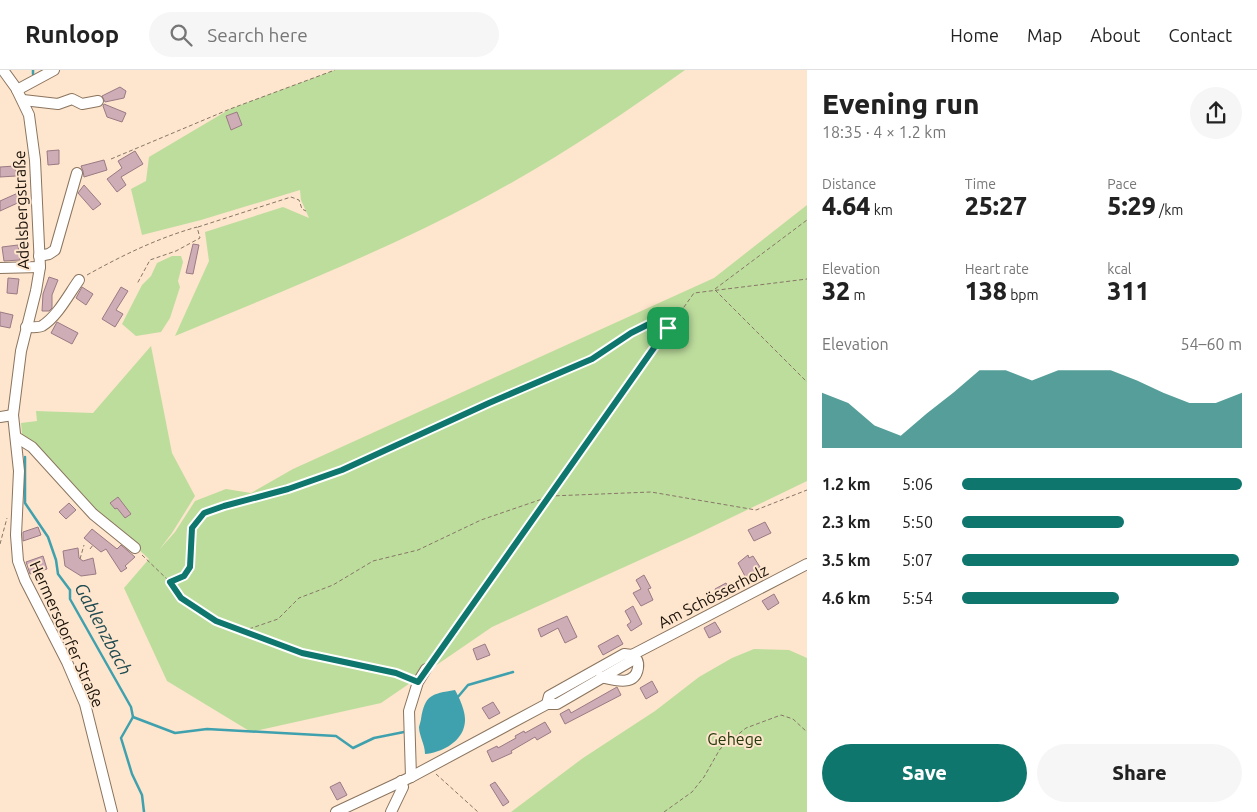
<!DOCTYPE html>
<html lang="en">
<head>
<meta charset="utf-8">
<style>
	body { margin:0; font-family:Ubuntu,sans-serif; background:#f6f6f6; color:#222; height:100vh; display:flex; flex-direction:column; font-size:19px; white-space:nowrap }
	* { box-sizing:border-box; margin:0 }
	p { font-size:16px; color:#767676 }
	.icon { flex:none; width:28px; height:28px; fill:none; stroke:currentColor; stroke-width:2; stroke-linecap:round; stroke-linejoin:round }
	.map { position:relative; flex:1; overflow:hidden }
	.drawer { display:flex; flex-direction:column; background:#fff; width:450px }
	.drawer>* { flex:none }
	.pin { position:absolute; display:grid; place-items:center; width:42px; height:42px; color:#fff; margin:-21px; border-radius:10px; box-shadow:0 2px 8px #0006 }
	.round { display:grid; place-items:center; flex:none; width:52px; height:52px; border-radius:26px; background:#f6f6f6 }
	.summary { display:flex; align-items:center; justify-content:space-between; height:85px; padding:0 15px }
	h1 { font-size:28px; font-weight:800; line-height:38px }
	.metrics { display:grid; grid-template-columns:repeat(3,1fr); gap:8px; height:85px; padding:5px 15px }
	.metrics div { display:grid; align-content:center }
	.metrics b { font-size:25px; font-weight:800 }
	.metrics small { font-size:14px; font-weight:400 }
	.metrics p { font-size:14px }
	.chart { height:140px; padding:10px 15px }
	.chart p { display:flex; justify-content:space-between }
	.chart svg { width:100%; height:90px; margin-top:5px; fill:#0f766e; opacity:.7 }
	.cta { display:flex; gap:10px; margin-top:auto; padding:10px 15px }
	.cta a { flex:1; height:58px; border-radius:30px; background:#0f766e; color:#fff; font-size:20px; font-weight:800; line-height:58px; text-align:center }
	.cta a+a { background:#f6f6f6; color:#222 }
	ul { padding:0 15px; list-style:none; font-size:16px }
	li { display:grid; grid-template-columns:80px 60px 1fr; align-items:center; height:38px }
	li i { height:12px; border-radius:6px; background:#0f766e }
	header { display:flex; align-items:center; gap:30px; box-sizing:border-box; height:70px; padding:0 25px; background:#fff; border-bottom:1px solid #e0e0e0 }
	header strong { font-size:24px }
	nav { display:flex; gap:28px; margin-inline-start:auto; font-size:18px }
	.search { width:350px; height:45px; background:#f6f6f6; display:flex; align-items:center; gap:12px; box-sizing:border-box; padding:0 18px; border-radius:28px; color:#767676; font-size:19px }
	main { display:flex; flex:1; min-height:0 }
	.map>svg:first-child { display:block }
	.green { fill:#bddd9d }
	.water { fill:#3fa1ae }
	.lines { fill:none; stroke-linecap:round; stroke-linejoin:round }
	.stream { stroke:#3fa1ae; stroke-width:2.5 }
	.building { fill:#cfadb6; stroke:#9a7a84 }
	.minor-casing { stroke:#8a745e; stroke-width:12 }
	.path { stroke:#877666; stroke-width:1; stroke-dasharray:4 2.5; stroke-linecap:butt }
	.minor { stroke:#fff; stroke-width:10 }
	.route-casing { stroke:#fff; stroke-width:10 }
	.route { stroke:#0f766e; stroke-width:6 }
	.labels { text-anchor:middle; stroke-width:4; stroke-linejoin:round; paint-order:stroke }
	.street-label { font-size:16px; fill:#191108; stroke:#fee5cd }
	.park-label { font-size:16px; fill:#263a0c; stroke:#fee5cd }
	.water-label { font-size:18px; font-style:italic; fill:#214c52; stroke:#fee5cd }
</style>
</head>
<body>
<header>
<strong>Runloop</strong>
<div class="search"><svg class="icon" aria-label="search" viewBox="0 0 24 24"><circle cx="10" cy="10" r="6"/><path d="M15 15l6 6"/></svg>Search here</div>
<nav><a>Home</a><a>Map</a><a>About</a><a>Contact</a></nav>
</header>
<main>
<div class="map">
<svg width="807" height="742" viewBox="0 0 807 742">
	<rect width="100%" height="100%" fill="#fee5cd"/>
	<g class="green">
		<path d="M 335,0 L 685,0 C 619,47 552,92 480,130 C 382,182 278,223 175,266 L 209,191 L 205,162 L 283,137 L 309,148 L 301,130 L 300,120 L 201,150 L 142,165 L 131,119 L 146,111 L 149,87 L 230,39 Z"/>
		<path d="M 807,135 L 807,411 L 695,465 L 492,557 L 381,633 L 251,662 L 167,611 L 124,518 L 149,489 L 23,373 L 21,353 L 37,351 L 36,341 L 93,343 L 151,276 L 172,383 L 195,426 L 172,463 L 159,480 L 175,462 L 195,431 L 226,419 L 251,423 L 293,399 L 714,208 Z"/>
		<path d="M 172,186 L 181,186 L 183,192 L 178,211 L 180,217 L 170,248 L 161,262 L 136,266 L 122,254 L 142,215 L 151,206 L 157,193 Z"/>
		<path d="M 754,579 L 789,580 L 807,588 L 807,742 L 511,742 L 583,688 L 655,641 L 699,607 L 732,588 Z"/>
	</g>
	<path class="water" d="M 455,620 C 460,629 468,646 464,657 C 460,673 440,683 425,684 C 425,674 419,666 419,657 C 419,657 421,650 421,649 C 425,625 431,624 455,620 Z"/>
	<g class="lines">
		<g class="stream">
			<path d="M 33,4 L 33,0"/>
			<path d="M 25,387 L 25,433 L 48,467 L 56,490 L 58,504 L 70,520 L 70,529 L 131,637 L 133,647 L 121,668 L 132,704 L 142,725 L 144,742"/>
			<path d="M 457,628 L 468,615 L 513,602"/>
			<path d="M 133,647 L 175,663 L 207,659 L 336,666 L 353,678 L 374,668 L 404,662"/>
		</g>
	</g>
	<g class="building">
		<path d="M 120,17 L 126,21 L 124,28 L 105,32 L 102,26 Z"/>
		<path d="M 104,34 L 126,43 L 122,52 L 107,47 L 103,36 Z"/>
		<path d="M 237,42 L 242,55 L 231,60 L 226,46 Z"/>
		<path d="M 59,80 L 59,94 L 48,95 L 47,81 Z"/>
		<path d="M 135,81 L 143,94 L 121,107 L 126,115 L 117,122 L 107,109 L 122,98 L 118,91 Z"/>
		<path d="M 104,90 L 107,100 L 84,107 L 83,101 L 81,96 Z"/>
		<path d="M 15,96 L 16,106 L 0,107 L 0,97 Z"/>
		<path d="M 84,115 L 101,134 L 93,140 L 78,123 Z"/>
		<path d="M 18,123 L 22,131 L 0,141 L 0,131 Z"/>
		<path d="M 193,174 L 199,175 L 193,204 L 186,203 Z"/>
		<path d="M 18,175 L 20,190 L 4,191 L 2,177 Z"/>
		<path d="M 49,207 L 58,210 L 52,225 L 52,238 L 49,241 L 42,241 L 43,224 Z"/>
		<path d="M 8,208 L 19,209 L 17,224 L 7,223 Z"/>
		<path d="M 82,217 L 93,224 L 86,235 L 76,228 Z"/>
		<path d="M 121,217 L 128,221 L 116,240 L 123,244 L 115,257 L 102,249 Z"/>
		<path d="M 0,242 L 13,245 L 10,258 L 0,256 Z"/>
		<path d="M 57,252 L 78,263 L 72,274 L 51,263 Z"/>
		<path d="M 118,427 L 131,444 L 125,448 L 117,438 L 115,439 L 110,433 Z"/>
		<path d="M 69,433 L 76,440 L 66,449 L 59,442 Z"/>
		<path d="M 765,452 L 771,463 L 754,471 L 748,460 Z"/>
		<path d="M 38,457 L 41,465 L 23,471 L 23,462 Z"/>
		<path d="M 92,459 L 117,479 L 121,475 L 135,487 L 125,496 L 127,498 L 121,502 L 106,479 L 101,482 L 84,468 Z"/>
		<path d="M 78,478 L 79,488 L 83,491 L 93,488 L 96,504 L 81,506 L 65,496 L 63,481 Z"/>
		<path d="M 748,485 L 749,488 L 753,486 L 760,497 L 755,500 L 758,504 L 752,507 L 751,505 L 746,508 L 738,493 Z"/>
		<path d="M 43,486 L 47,499 L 30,504 L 26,492 Z"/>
		<path d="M 644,505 L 651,518 L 648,519 L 653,530 L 641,536 L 633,523 L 641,519 L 636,510 Z"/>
		<path d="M 726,513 L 731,522 L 720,529 L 715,519 Z"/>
		<path d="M 774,524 L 779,533 L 768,540 L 762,531 Z"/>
		<path d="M 633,536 L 642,554 L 631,561 L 627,555 L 631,552 L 625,541 Z"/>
		<path d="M 567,546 L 577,567 L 565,573 L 558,558 L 541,567 L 538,559 Z"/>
		<path d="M 715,552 L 721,562 L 709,568 L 704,558 Z"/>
		<path d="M 618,565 L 623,574 L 603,585 L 598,576 Z"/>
		<path d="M 485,574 L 490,585 L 477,590 L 473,579 Z"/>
		<path d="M 652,611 L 658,622 L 646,629 L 640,618 Z"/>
		<path d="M 617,617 L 621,625 L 565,654 L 560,644 L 569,639 L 571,643 Z"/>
		<path d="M 493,632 L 500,643 L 489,649 L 482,638 Z"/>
		<path d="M 545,652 L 551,662 L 537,670 L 535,667 L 511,681 L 512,683 L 492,692 L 487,681 L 497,676 L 498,678 L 516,668 L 515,666 L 524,661 L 525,663 Z"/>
		<path d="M 340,712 L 347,725 L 337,730 L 330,717 Z"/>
		<path d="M 495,712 L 509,732 L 503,736 L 490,715 Z"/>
	</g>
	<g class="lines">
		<defs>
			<g id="minor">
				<path d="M 3,0 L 16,18 L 29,45 L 35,90 L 40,197 L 36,221 L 21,281 L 13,345 L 19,401 L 16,465 L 18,491 L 25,510 L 67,592 L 85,634 L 112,742"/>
				<path d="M 17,20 L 54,0"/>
				<path d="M 23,30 L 58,34 L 72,29 L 82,34 L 98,31"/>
				<path d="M 39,186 L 49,184 L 55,180 L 77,103"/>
				<path d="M 0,198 L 40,197"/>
				<path d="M 26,257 C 31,257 38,258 42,256 C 57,247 69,224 79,210"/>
				<path d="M 0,347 L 13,345"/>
				<path d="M 16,367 L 32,377 L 93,444 L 135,478"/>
				<path d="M 601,607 C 614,610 635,617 638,598 C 639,592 637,588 632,585"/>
				<path d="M 547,634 L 549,626 L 624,584 L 632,585 L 807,494"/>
				<path d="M 411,707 L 409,641 L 418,612 L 426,599"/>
				<path d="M 336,742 L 411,707 L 547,634 L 557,634 L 631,591 L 632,585"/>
				<path d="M 391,742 L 403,717 L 401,711"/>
			</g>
		</defs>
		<use href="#minor" class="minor-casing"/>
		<g class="path">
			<path d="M 111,89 L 230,39 L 335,0"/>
			<path d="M 198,157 L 291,127 L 299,130 L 302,139 L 306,141"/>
			<path d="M 87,205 C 123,185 158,168 197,157 L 200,168 L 176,181 L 150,190 L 137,214"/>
			<path d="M 715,219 L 807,150"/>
			<path d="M 715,220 L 807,312"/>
			<path d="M 0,474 L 7,448"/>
			<path d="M 90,479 L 93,475"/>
			<path d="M 142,485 L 170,512 L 181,527 L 216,551 L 302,583 L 397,603 L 411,609"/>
			<path d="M 80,489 L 84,475"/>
			<path d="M 170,512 L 184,506 L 190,497 L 192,458 L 204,443 L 224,435 L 288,419 L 342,400 L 489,333 L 592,289 L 631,263 L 649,254 L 666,254 L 669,258"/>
			<path d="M 243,561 L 278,549 L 299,528 L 333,515 L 373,491 L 418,480 L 481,450 L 551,426 L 651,422 L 756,440 L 807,420"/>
			<path d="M 431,592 L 694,223 L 807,209"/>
			<path d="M 436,704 L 478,742"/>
			<path d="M 664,742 L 692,722 L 704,707 L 720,679 L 746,658 L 781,645 L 793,649 L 807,662"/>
		</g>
		<use href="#minor" class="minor"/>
	</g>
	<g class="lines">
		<defs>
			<path id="route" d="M 659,253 L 666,254 L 668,258 L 418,612 L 396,603 L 302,583 L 216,551 L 181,528 L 170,512 L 184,506 L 190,497 L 192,458 L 204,443 L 224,436 L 288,419 L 342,400 L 489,333 L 592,289 L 631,263 L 649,254 Z"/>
		</defs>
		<use href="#route" class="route-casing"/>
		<use href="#route" class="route"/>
	</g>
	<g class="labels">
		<g class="street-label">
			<text transform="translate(21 140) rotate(-92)" y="6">Adelsbergstraße</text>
			<text transform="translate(713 526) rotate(-27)" y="6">Am Schösserholz</text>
			<text transform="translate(67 564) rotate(66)" y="6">Hermersdorfer Straße</text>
		</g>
		<g class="park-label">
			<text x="735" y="675">Gehege</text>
		</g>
		<g class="water-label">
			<text transform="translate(103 559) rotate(62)" y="6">Gablenzbach</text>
		</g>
	</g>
</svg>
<div class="pin" style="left:668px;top:258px;background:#1e9e55"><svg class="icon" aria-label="arrive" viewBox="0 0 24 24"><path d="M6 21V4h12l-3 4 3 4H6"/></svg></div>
</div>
<section class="drawer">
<div class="summary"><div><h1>Evening run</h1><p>18:35 · 4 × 1.2 km</p></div><a class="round"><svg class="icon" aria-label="share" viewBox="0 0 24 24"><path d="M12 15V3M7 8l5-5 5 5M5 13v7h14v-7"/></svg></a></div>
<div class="metrics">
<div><p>Distance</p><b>4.64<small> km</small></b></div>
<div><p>Time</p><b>25:27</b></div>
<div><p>Pace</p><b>5:29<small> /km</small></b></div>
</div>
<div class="metrics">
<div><p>Elevation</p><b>32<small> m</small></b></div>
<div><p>Heart rate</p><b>138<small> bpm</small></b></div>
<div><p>kcal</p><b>311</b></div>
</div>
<div class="chart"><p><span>Elevation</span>54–60 m</p>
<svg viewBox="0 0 160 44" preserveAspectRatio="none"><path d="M0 44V17L10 22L20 33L30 38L40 27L50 17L60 6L70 6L80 11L90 6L100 6L110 6L120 11L130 17L140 22L150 22L160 17V44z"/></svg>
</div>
<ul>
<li><b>1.2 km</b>5:06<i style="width:100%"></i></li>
<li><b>2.3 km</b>5:50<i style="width:58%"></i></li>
<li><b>3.5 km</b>5:07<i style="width:99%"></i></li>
<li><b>4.6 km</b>5:54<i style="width:56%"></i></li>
</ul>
<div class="cta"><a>Save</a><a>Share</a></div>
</section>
</main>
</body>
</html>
